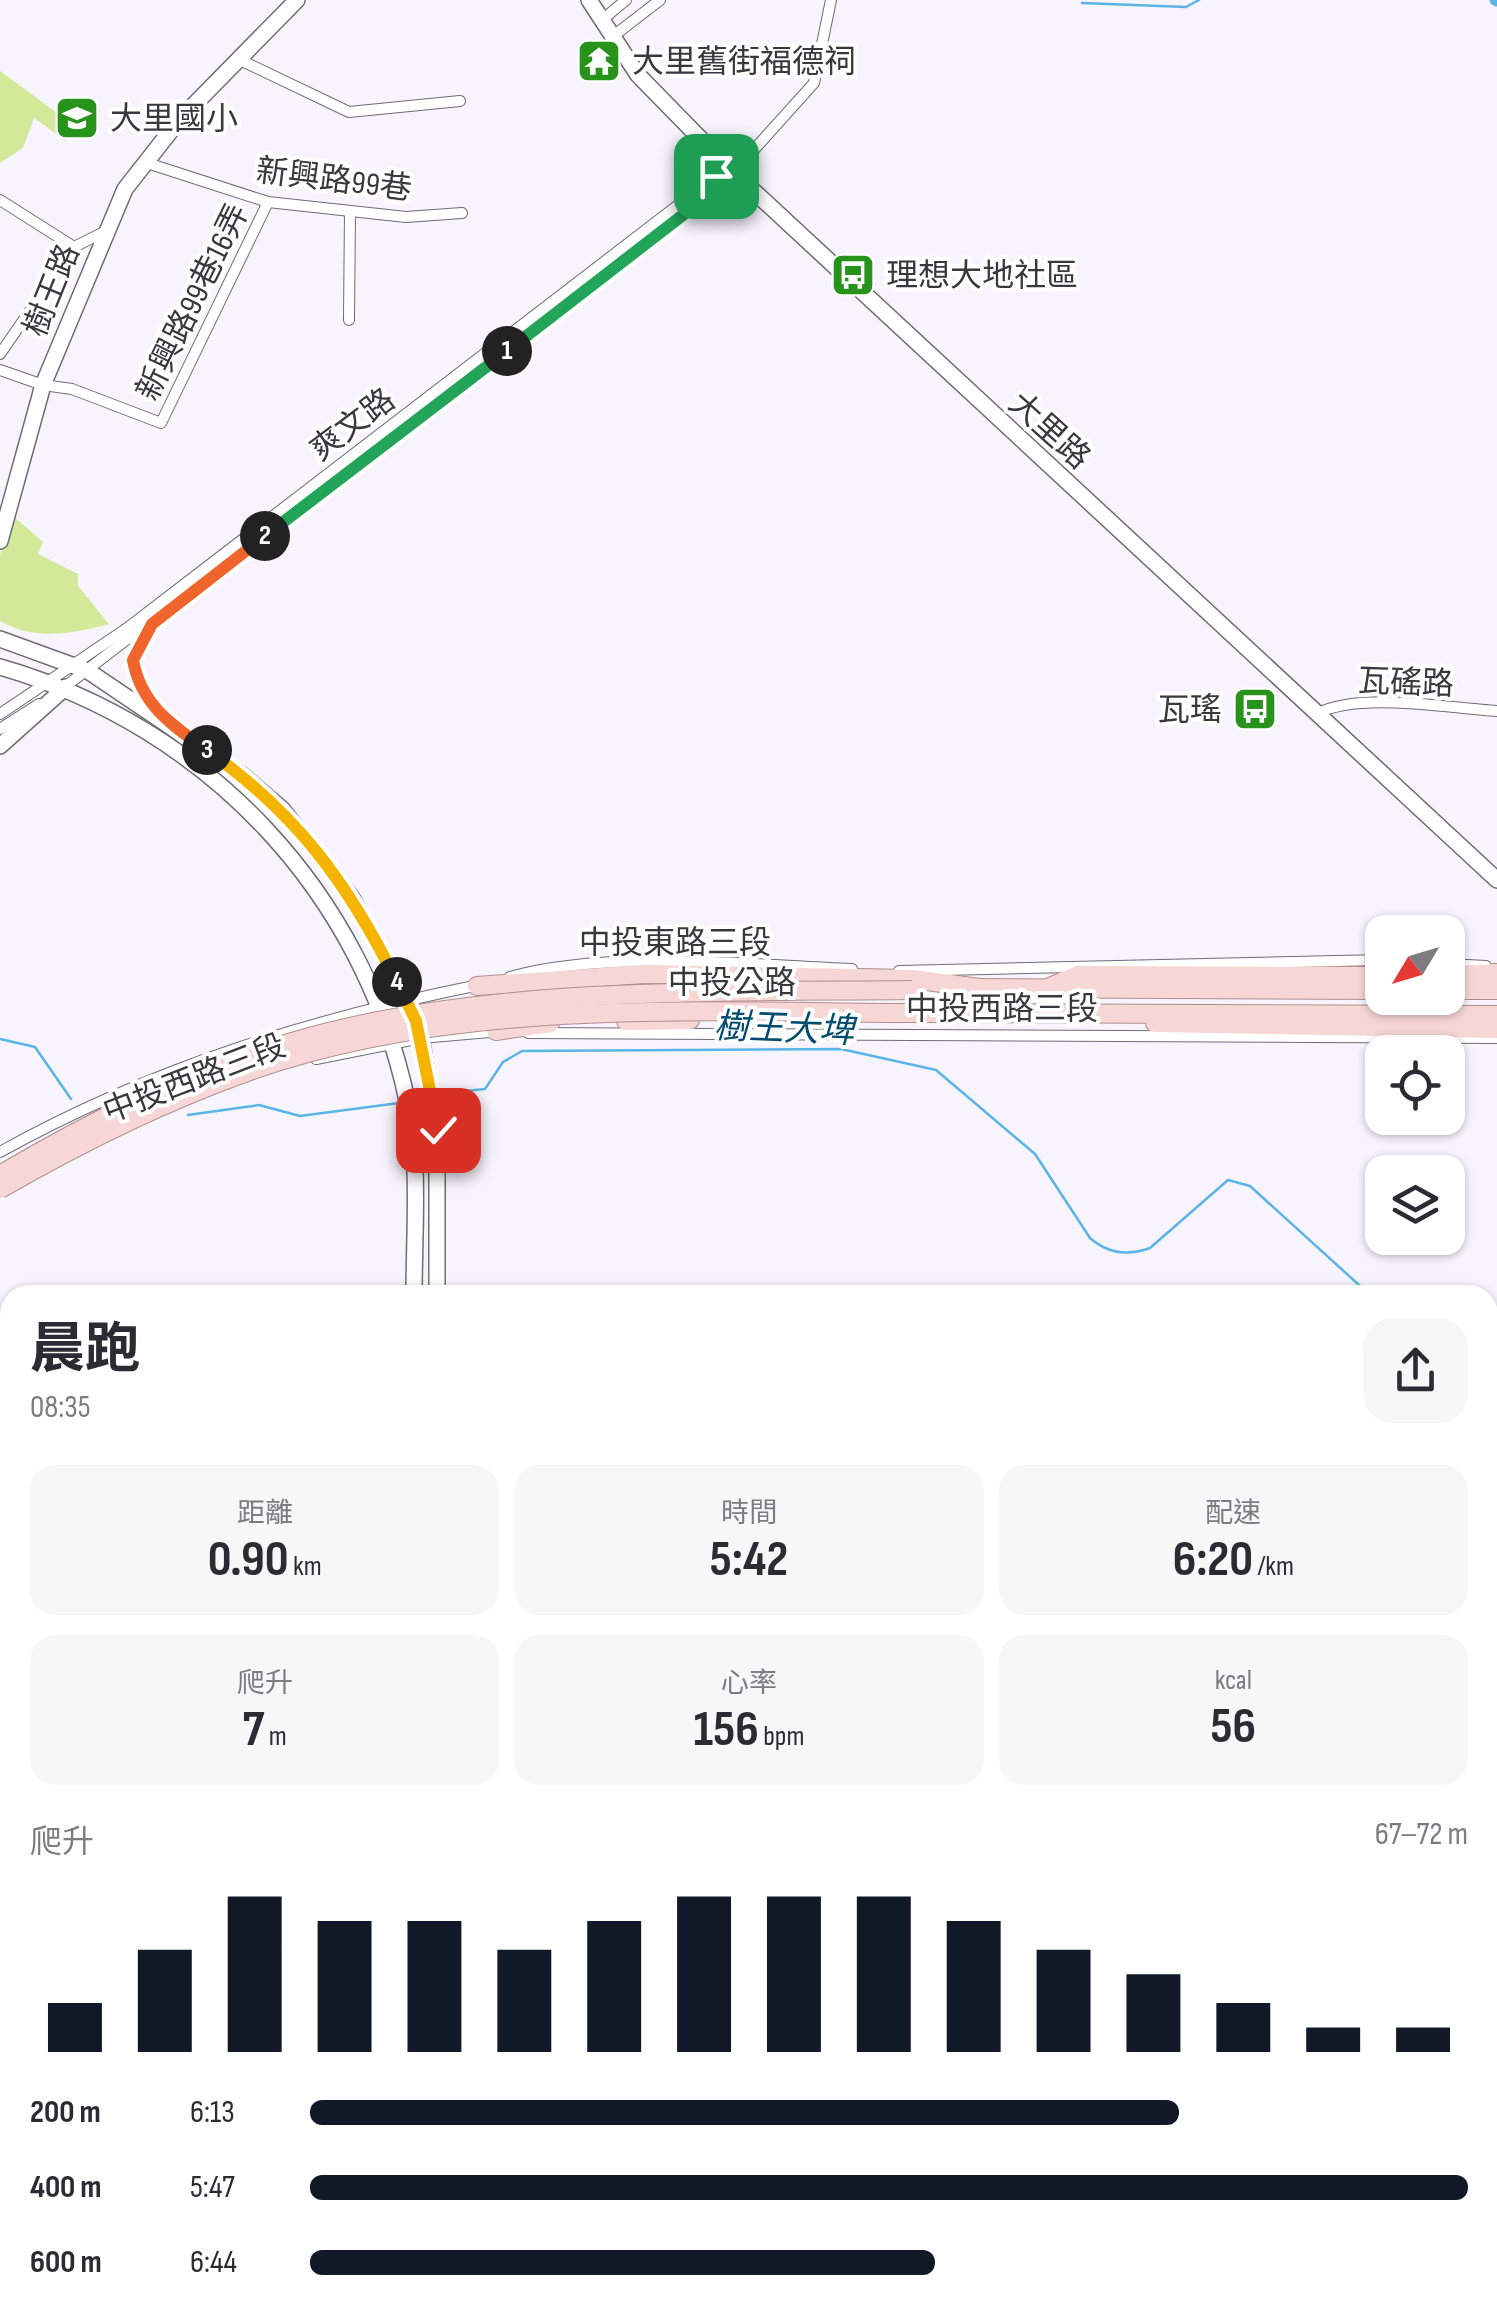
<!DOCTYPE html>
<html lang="zh-TW">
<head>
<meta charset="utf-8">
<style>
	body { margin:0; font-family:"Sofia Sans Condensed","Noto Sans TC",sans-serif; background:#f7f7f7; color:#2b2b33; height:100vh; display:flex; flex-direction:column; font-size:38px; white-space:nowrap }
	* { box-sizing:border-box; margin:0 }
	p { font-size:32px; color:#7c7c81 }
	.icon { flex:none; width:55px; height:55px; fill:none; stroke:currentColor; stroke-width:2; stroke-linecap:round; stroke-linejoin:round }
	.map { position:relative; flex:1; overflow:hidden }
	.side { position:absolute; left:0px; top:1285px; width:1498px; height:1038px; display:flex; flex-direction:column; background:#fff; border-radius:30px 30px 0 0; box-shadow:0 2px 8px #0004 }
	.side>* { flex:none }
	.needle { width:65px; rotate:232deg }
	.tools { position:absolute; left:1365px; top:915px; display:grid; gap:20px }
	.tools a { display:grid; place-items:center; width:100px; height:100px; border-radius:20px; background:#fff; box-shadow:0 2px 8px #0004; font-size:50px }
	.pin { position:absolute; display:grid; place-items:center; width:85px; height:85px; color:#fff; margin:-42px; border-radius:20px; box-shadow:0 5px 15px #0006 }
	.km { position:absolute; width:50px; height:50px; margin:-25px; border-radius:50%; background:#222; color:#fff; font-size:28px; line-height:50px; text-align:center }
	.round { display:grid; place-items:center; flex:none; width:105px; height:105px; border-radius:30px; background:#f7f7f7 }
	.headline { display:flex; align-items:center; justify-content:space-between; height:170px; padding:0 30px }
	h1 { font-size:55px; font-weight:700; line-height:75px }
	.stats { display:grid; grid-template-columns:repeat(3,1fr); gap:15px; height:170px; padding:10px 30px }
	.stats div { display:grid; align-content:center; border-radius:25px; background:#f7f7f7; text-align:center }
	.stats b { font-size:50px; font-weight:700 }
	.stats small { font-size:28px; font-weight:400 }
	.stats p { font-size:28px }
	.chart { height:280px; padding:20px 30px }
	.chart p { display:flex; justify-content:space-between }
	.chart svg { width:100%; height:180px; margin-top:10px; stroke:#111827; stroke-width:6 }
	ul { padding:0 30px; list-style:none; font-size:32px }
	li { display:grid; grid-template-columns:160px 120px 1fr; align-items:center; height:75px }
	li i { height:25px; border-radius:12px; background:#111827 }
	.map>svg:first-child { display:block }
	.green { fill:#d4e899 }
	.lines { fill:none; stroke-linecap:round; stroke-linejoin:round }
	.stream { stroke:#5bb4e8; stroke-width:2.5 }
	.canal { stroke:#5bb4e8; stroke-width:11 }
	.street-casing { stroke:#6e6c74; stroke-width:12 }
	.secondary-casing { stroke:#6e6c74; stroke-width:18 }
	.primary-casing { stroke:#b18e8d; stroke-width:20 }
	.street { stroke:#fff; stroke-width:10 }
	.secondary { stroke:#fff; stroke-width:15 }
	.primary { stroke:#f7d7d5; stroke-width:18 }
	.primary-bridge-casing { stroke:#b18e8d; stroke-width:20; stroke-linecap:butt }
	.primary-bridge { stroke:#f7d7d5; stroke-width:18 }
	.split-1-casing { stroke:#fff; stroke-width:20 }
	.split-2-casing { stroke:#fff; stroke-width:20 }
	.split-3-casing { stroke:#fff; stroke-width:20 }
	.split-4-casing { stroke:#fff; stroke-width:20 }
	.split-5-casing { stroke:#fff; stroke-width:20 }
	.split-1 { stroke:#22a559; stroke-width:12 }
	.split-2 { stroke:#22a559; stroke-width:12 }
	.split-3 { stroke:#f0652b; stroke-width:12 }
	.split-4 { stroke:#f5b400; stroke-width:12 }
	.split-5 { stroke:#f5b400; stroke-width:12 }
	.labels { text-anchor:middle; stroke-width:8; stroke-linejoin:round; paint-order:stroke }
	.poi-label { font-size:32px; fill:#39383c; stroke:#fff; text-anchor:start }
	.street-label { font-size:32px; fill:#39383c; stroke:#fff }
	.water-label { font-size:35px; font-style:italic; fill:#004c6e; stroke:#fff }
</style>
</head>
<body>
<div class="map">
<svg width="1497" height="2322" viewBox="0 0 1497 2322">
	<rect width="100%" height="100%" fill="#f7f4fe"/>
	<g class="green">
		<path d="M 0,71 L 76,127 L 66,141 L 34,118 L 23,148 L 0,163 Z"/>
		<path d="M 12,515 L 43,542 L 38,554 L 78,574 L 78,586 L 109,624 C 72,634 35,641 0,621 L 0,555 Z"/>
	</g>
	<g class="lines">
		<g class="stream">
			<path d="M 1082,3 L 1186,7 L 1199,0"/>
			<path d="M 0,1039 L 35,1047 L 71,1099"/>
			<path d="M 436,1094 L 485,1089 L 503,1062 L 522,1051 L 841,1049 L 936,1070 L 1035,1154 L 1090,1238 C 1107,1253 1128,1256 1150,1248 L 1228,1180 L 1250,1186 L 1370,1295"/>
			<path d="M 188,1115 L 259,1105 L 300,1116 L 399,1103"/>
			<path d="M 1488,1367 L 1497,1372"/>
		</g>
		<path class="canal" d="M 1495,0 L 1497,1"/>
		<defs>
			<g id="street">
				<path d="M 602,20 L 626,0"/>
				<path d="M 612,37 L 660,0"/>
				<path d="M 238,59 L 349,112 L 460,101"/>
				<path d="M 144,162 L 268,202 L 406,217 L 462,213"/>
				<path d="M 0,200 L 74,247"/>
				<path d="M 349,320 L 350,211"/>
				<path d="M 0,354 L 74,247 L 104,232"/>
				<path d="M 0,370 L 43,385 L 72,389 L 161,423 L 268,202"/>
				<path d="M 62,689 L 723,184 L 814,83 L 831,0"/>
				<path d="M 0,714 L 126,629 L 716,176 L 731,172"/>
				<path d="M 1316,714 C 1359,691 1447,708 1497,711"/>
				<path d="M 0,729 L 39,704"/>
				<path d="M 1448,964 L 1486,966"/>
				<path d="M 899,971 L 1382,960"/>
				<path d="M 510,977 C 609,949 748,965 852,969"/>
				<path d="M 528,1033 L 1497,1038"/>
				<path d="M 316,1059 L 421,1038 L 501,1031"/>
				<path d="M 0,1152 C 151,1068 310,1019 479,985"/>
			</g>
			<g id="secondary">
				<path d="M 589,0 L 638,75 L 732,171 L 1497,880"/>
				<path d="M 0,541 L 43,385 L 125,189 L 180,119 L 297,0"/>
				<path d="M 152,625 L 133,660 L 143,695 L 155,708"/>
				<path d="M 0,639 L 88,671 L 242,775 L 282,809 L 352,898 L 405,998 L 421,1038 L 437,1130 L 437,1295"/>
				<path d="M 0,667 C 208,727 365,893 408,1105 C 420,1166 414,1233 414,1295"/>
				<path d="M 0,746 L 66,687"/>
				<path d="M 0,1707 L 10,1711"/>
				<path d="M 0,1910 L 10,1923"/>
				<path d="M 0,1981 L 10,1958"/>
				<path d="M 1488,2221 L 1497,2224"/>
				<path d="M 417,2312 L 417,2322"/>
				<path d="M 445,2312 L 445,2322"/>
			</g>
			<g id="primary">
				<path d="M 1448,975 L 1497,973"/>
				<path d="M 477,986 L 643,974 L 912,979 L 979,988"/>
				<path d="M 1050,987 L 1078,975 L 1382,976"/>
				<path d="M 968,988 L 1382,990"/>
				<path d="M 1448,990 L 1497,990"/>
				<path d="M 910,1013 L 1497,1015"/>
				<path d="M 626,1021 L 690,1020"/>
				<path d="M 1155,1023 L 1497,1029"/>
				<path d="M 496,1031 L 550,1023"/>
			</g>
		</defs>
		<use href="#street" class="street-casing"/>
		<use href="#secondary" class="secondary-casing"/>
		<use href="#primary" class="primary-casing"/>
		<use href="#street" class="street"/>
		<use href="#secondary" class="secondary"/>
		<use href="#primary" class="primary"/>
		<defs>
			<g id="primary-bridge">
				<path d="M 0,1175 C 109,1110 229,1053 354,1026 C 534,987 729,992 912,990"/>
				<path d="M 0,1189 C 80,1143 160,1103 247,1072 C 453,998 695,1012 910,1013"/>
			</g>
		</defs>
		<use href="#primary-bridge" class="primary-bridge-casing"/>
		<use href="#primary-bridge" class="primary-bridge"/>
	</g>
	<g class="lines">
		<defs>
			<path id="split-1" d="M 507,351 L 723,184 L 732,171 L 716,176"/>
			<path id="split-2" d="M 265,536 L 507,351"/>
			<path id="split-3" d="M 207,750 C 172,725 141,705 133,660 L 152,624 L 265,536"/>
			<path id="split-4" d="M 207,750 C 297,814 348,883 397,982"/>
			<path id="split-5" d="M 397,982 L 416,1021 L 438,1130"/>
		</defs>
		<use href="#split-1" class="split-1-casing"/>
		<use href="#split-2" class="split-2-casing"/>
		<use href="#split-3" class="split-3-casing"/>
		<use href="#split-4" class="split-4-casing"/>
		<use href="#split-5" class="split-5-casing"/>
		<use href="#split-1" class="split-1"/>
		<use href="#split-2" class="split-2"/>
		<use href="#split-3" class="split-3"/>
		<use href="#split-4" class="split-4"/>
		<use href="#split-5" class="split-5"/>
	</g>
	<defs>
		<symbol id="temple-square" viewBox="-11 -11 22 22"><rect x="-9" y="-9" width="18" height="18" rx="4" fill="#27931b" stroke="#fff"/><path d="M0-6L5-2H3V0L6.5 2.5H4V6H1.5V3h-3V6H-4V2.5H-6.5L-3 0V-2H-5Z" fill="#fff"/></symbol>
		<symbol id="school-square" viewBox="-11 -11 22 22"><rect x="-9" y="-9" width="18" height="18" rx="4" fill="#27931b" stroke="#fff"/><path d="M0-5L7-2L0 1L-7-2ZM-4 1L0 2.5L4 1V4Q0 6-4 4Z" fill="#fff"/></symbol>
		<symbol id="bus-square" viewBox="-11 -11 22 22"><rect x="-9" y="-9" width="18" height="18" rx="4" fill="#27931b" stroke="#fff"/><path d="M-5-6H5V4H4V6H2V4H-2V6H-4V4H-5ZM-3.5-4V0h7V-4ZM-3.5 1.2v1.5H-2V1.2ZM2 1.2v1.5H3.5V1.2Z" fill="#fff"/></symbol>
	</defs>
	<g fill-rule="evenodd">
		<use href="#temple-square" x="574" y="36" width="50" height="50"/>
		<use href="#school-square" x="52" y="93" width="50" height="50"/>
		<use href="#bus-square" x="828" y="250" width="50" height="50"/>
		<use href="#bus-square" x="1230" y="684" width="50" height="50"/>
	</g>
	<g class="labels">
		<g class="poi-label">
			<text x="632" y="72">大里舊街福德祠</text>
			<text x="110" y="129">大里國小</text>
			<text x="886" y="286">理想大地社區</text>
			<text x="1222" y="720" text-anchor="end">瓦瑤</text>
		</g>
		<g class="street-label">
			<text transform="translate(334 179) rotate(7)" y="11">新興路99巷</text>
			<text transform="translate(51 290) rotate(-68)" y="11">樹王路</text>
			<text transform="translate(192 302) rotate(-64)" y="11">新興路99巷16弄</text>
			<text transform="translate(352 424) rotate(-37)" y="11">爽文路</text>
			<text transform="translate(1050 430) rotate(42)" y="11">大里路</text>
			<text transform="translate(1406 682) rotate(2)" y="11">瓦磘路</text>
			<text x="675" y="953">中投東路三段</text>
			<text x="732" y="993">中投公路</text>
			<text x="1002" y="1019">中投西路三段</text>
			<text transform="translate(194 1078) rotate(-21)" y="11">中投西路三段</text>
		</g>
		<g class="water-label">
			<text transform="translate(784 1028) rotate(2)" y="12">樹王大埤</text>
		</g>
	</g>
</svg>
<div class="tools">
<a><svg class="needle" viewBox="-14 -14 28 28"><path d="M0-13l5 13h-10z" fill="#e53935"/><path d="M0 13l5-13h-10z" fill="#7c7c81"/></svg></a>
<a><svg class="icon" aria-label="locate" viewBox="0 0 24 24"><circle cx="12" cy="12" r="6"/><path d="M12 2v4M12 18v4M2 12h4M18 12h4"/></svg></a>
<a><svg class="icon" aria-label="layers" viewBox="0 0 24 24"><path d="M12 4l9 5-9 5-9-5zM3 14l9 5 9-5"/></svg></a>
</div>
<div class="pin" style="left:716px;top:176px;background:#1e9e55"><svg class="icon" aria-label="arrive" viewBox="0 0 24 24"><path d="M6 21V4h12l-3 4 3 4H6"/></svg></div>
<div class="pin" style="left:438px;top:1130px;background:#d93025"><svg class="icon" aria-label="check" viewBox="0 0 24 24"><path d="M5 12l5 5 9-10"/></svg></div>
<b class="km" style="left:507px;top:351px">1</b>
<b class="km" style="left:265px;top:536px">2</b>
<b class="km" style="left:207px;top:750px">3</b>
<b class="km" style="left:397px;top:982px">4</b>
<section class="side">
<div class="headline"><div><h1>晨跑</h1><p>08:35</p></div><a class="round"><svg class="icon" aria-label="share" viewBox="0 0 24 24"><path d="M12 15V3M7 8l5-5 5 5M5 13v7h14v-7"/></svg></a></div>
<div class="stats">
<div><p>距離</p><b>0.90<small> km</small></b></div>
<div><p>時間</p><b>5:42</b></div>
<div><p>配速</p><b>6:20<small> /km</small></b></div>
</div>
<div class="stats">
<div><p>爬升</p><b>7<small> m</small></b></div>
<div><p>心率</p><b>156<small> bpm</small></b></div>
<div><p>kcal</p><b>56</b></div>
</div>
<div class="chart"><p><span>爬升</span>67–72 m</p>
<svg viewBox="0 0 160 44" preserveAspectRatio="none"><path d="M5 44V32M15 44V19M25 44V6M35 44V12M45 44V12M55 44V19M65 44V12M75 44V6M85 44V6M95 44V6M105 44V12M115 44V19M125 44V25M135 44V32M145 44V38M155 44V38"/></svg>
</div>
<ul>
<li><b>200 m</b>6:13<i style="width:75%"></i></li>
<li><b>400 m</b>5:47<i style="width:100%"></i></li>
<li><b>600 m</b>6:44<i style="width:54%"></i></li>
</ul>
</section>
</div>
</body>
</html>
